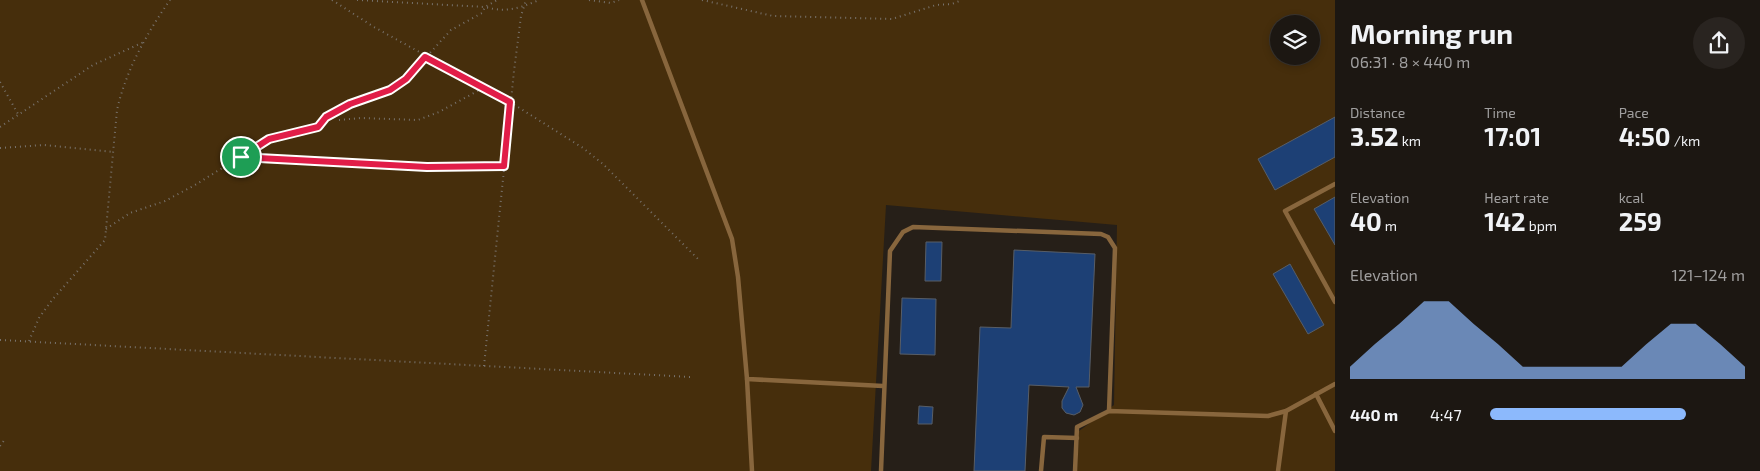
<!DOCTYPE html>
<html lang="en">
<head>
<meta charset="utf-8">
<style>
	body { margin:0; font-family:"Exo 2",sans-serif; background:#292420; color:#f1f3f6; height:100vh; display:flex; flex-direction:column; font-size:19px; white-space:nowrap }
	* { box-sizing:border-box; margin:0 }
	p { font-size:16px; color:#a09f9f }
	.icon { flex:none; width:28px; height:28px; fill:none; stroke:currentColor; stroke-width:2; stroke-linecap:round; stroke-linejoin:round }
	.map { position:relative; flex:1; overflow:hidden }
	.side { display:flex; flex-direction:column; background:#1c1712; width:425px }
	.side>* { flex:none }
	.buttons { position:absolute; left:1270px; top:15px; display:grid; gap:10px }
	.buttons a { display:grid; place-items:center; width:50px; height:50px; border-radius:50%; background:#1c1712; box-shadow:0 2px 8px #0003,0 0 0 1px #3a3632; font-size:25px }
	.pin { position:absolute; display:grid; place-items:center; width:42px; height:42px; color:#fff; margin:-21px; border:2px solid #fff; border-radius:50%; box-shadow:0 1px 5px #0007 }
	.round { display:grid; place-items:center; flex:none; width:52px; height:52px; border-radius:26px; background:#292420 }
	.head { display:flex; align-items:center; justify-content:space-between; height:85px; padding:0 15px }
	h1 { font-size:28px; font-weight:700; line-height:38px }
	.metrics { display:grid; grid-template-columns:repeat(3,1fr); gap:8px; height:85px; padding:5px 15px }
	.metrics div { display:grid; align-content:center }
	.metrics b { font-size:25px; font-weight:700 }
	.metrics small { font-size:14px; font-weight:400 }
	.metrics p { font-size:14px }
	.chart { height:140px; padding:10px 15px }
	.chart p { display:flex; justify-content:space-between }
	.chart svg { width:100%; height:90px; margin-top:5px; fill:#8cb9fc; opacity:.7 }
	ul { padding:0 15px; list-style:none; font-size:16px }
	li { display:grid; grid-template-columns:80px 60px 1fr; align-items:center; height:38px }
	li i { height:12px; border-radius:6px; background:#8cb9fc }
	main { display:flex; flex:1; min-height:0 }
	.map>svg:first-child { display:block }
	.green { fill:#462e0c; fill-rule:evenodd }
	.building { fill:#1d4075; stroke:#585e67 }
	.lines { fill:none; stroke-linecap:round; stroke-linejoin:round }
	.path { stroke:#78726c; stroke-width:2; stroke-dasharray:1 4; stroke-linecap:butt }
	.service { stroke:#88663d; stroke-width:4.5 }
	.route-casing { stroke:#fff; stroke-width:10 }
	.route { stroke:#e11d48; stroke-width:6 }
</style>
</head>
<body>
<main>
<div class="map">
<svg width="1335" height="471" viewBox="0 0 1335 471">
	<rect width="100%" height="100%" fill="#261f18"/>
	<path class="green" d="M 0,0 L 1335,0 L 1335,471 L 1077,471 L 1079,431 L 1114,405 L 1117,225 L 886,205 L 871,471 L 0,471 ZM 1279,24 L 1311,24 L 1311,56 L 1279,56 Z"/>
	<g class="building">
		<path d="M 1335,117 L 1335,157 L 1275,190 L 1258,159 Z"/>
		<path d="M 1335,197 L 1335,245 L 1314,209 Z"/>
		<path d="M 926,242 L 942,242 L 941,281 L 925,281 Z"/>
		<path d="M 1014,250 L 1095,254 L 1089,387 L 1076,387 L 1083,405 L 1080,412 L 1074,415 L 1066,413 L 1062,408 L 1062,401 L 1069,387 L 1029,385 L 1025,471 L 974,471 L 980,327 L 1011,328 Z"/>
		<path d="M 1290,264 L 1324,325 L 1308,334 L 1273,274 Z"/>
		<path d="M 902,298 L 936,299 L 935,355 L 900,354 Z"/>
		<path d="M 919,406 L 933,407 L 932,424 L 918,424 Z"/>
	</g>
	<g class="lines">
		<g class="path">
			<path d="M 332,0 L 374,27 L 510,102 L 583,148 L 603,164 L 700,261"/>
			<path d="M 357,0 L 485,7 L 497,0"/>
			<path d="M 589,0 L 611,3 L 619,0"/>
			<path d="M 702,0 L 773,16 L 892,19 L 936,5 L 952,4 L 962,0"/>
			<path d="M 0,82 L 18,114"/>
			<path d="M 339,120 L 361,118 L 418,120 L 439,112 L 483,88"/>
			<path d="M 0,127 L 93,65 L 144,42"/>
			<path d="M 0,148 L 44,145 L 114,152"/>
			<path d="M 241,157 L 427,167 L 503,166"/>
			<path d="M 106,229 L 130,213 L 165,201 L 195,185 L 269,139 L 318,127 L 326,117 L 350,104 L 390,90 L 406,79 L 451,30 L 482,13 L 485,7 C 506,13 520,8 539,0"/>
			<path d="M 0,340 L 691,377"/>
			<path d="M 29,341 L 39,318 L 52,300 L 105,240 L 117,110 C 126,70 147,33 170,0"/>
			<path d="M 484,366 L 514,71 L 521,16 L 526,0"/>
			<path d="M 0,446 L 6,438"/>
		</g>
		<g class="service">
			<path d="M 642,0 L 732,239 L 738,277 L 747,379 L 883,386"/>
			<path d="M 1335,184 L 1285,211 L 1335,302"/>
			<path d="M 747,379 L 752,471"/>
			<path d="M 1316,394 L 1335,431"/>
			<path d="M 881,471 L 890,251 L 903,232 L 913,227 L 1101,234 L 1108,237 L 1115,248 L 1109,411"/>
			<path d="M 1041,471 L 1044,437 L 1077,438"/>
			<path d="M 1075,471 L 1077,427 L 1109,411 L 1268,416 L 1286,411 L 1335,384"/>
			<path d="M 1278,471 L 1286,411"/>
		</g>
	</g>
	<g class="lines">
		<defs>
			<path id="route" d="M 425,57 L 510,102 L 504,166 L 427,167 L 241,157 L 269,139 L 318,127 L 326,117 L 350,104 L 390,90 L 406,79 Z"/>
		</defs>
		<use href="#route" class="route-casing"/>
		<use href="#route" class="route"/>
	</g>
</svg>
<div class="buttons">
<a><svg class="icon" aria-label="layers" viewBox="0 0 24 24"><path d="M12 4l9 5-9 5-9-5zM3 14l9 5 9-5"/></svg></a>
</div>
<div class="pin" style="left:241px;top:157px;background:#1e9e55"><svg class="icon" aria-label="arrive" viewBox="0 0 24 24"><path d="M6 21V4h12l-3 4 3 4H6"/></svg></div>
</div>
<section class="side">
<div class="head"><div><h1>Morning run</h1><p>06:31 · 8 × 440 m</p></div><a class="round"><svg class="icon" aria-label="share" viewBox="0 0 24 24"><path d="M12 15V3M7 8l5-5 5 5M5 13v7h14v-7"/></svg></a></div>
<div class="metrics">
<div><p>Distance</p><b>3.52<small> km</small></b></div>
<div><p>Time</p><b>17:01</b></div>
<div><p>Pace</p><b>4:50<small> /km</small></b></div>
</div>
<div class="metrics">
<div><p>Elevation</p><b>40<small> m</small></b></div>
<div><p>Heart rate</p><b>142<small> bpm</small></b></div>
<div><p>kcal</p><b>259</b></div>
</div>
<div class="chart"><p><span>Elevation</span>121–124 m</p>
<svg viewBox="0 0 160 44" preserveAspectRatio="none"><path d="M0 44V38L10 27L20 17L30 6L40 6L50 17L60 27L70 38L80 38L90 38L100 38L110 38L120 27L130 17L140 17L150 27L160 38V44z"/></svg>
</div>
<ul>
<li><b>440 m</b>4:47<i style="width:77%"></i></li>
</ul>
</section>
</main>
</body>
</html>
